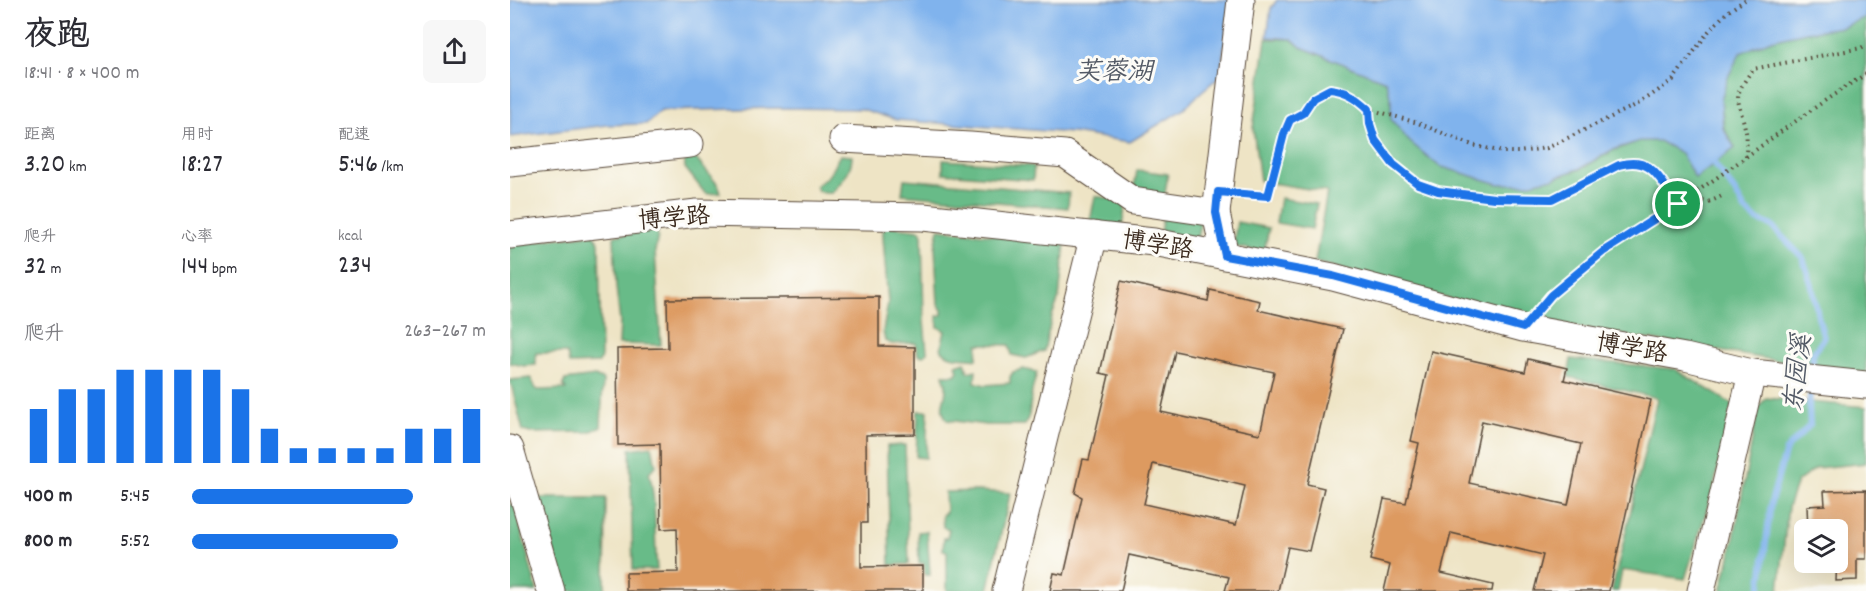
<!DOCTYPE html>
<html lang="zh">
<head>
<meta charset="utf-8">
<style>
	body { margin:0; font-family:Dekko,"LXGW WenKai TC",sans-serif; background:#f7f7f7; color:#2b2b33; height:100vh; display:flex; flex-direction:column; font-size:22px; white-space:nowrap }
	* { box-sizing:border-box; margin:0 }
	p { font-size:20px; color:#7c7c81 }
	.icon { flex:none; width:33px; height:33px; fill:none; stroke:currentColor; stroke-width:2; stroke-linecap:round; stroke-linejoin:round }
	.map { position:relative; flex:1; overflow:hidden }
	.panel { display:flex; flex-direction:column; background:#fff; width:510px }
	.panel>* { flex:none }
	.buttons { position:absolute; left:1284px; top:519px; display:grid; gap:12px }
	.buttons a { display:grid; place-items:center; width:54px; height:54px; border-radius:9px; background:#fff; box-shadow:0 6px 24px #0002; font-size:30px }
	.pin { position:absolute; display:grid; place-items:center; width:51px; height:51px; color:#fff; margin:-26px; border:3px solid #fff; border-radius:50%; box-shadow:0 2px 6px #0007 }
	.round { display:grid; place-items:center; flex:none; width:63px; height:63px; border-radius:9px; background:#f7f7f7 }
	.summary { display:flex; align-items:center; justify-content:space-between; height:102px; padding:0 24px }
	h1 { font-size:33px; font-weight:600; line-height:45px }
	.stats { display:grid; grid-template-columns:repeat(3,1fr); gap:9px; height:102px; padding:6px 24px }
	.stats div { display:grid; align-content:center }
	.stats b { font-size:26px; font-weight:600 }
	.stats small { font-size:16px; font-weight:400 }
	.stats p { font-size:16px }
	.chart { height:168px; padding:12px 24px }
	.chart p { display:flex; justify-content:space-between }
	.chart svg { width:100%; height:108px; margin-top:6px; stroke:#1a73e8; stroke-width:6 }
	ul { padding:0 24px; list-style:none; font-size:20px }
	li { display:grid; grid-template-columns:96px 72px 1fr; align-items:center; height:45px }
	li i { height:15px; border-radius:8px; background:#1a73e8 }
	main { display:flex; flex:1; min-height:0 }
	.map>svg:first-child { display:block }
	.forest { fill:#68bb88; stroke:#527253; stroke-width:1.5 }
	.water { fill:#80b3ed; stroke:#5e6e86; stroke-width:1.5 }
	.lines { fill:none; stroke-linecap:round; stroke-linejoin:round }
	.stream { stroke:#80b3ed; stroke-width:6 }
	.building { fill:#dd9a60; fill-rule:evenodd }
	.minor-casing { stroke:#564637; stroke-width:29 }
	.path { stroke:#564637; stroke-width:4; stroke-dasharray:1.5 4.5; stroke-linecap:butt }
	.minor { stroke:#fff; stroke-width:27 }
	.route-casing { stroke:#fff; stroke-width:12 }
	.route { stroke:#1a73e8; stroke-width:8 }
	.labels { text-anchor:middle; stroke-width:6; stroke-linejoin:round; paint-order:stroke }
	.street-label { font-size:24px; fill:#3b2a1e; stroke:#fdfcf7 }
	.water-label { font-size:26px; font-style:italic; fill:#535a66; stroke:#fdfcf7 }
</style>
</head>
<body>
<main>
<section class="panel">
<div class="summary"><div><h1>夜跑</h1><p>18:41 · 8 × 400 m</p></div><a class="round"><svg class="icon" aria-label="share" viewBox="0 0 24 24"><path d="M12 15V3M7 8l5-5 5 5M5 13v7h14v-7"/></svg></a></div>
<div class="stats">
<div><p>距离</p><b>3.20<small> km</small></b></div>
<div><p>用时</p><b>18:27</b></div>
<div><p>配速</p><b>5:46<small> /km</small></b></div>
</div>
<div class="stats">
<div><p>爬升</p><b>32<small> m</small></b></div>
<div><p>心率</p><b>144<small> bpm</small></b></div>
<div><p>kcal</p><b>234</b></div>
</div>
<div class="chart"><p><span>爬升</span>263–267 m</p>
<svg viewBox="0 0 160 44" preserveAspectRatio="none"><path d="M5 44V22M15 44V14M25 44V14M35 44V6M45 44V6M55 44V6M65 44V6M75 44V14M85 44V30M95 44V38M105 44V38M115 44V38M125 44V38M135 44V30M145 44V30M155 44V22"/></svg>
</div>
<ul>
<li><b>400 m</b>5:45<i style="width:75%"></i></li>
<li><b>800 m</b>5:52<i style="width:70%"></i></li>
</ul>
</section>
<div class="map">
<svg width="1356" height="591" viewBox="0 0 1356 591">
	<rect width="100%" height="100%" fill="#fdfcf7"/>
	<filter id="ink" filterUnits="userSpaceOnUse"><feTurbulence type="fractalNoise" baseFrequency=".0167" numOctaves="2"/><feDisplacementMap in="SourceGraphic" scale="12" xChannelSelector="R" yChannelSelector="G"/><feConvolveMatrix kernelMatrix="1 2 1 2 8 2 1 2 1" color-interpolation-filters="sRGB"/></filter>
	<filter id="wash" filterUnits="userSpaceOnUse"><feTurbulence type="fractalNoise" baseFrequency=".008" numOctaves="4" result="noise"/><feDisplacementMap in="SourceGraphic" scale="24" xChannelSelector="R" yChannelSelector="G"/><feGaussianBlur stdDeviation="1.35" result="paint"/><feColorMatrix in="noise" values="0 0 0 0 0 0 0 0 0 0 0 0 0 0 0 0 0 1.4 0 .05"/><feComposite in="paint" operator="in"/></filter>
	<g filter="url(#wash)">
		<rect width="100%" height="100%" fill="#eee4c5"/>
		<g class="forest">
			<path d="M 1356,17 L 1356,375 L 1008,318 L 805,262 L 817,192 L 750,181 L 743,128 L 756,39 L 781,39 L 791,47 L 876,81 L 881,99 L 881,119 L 899,141 L 929,166 L 989,184 L 1016,184 L 1043,178 L 1071,169 L 1102,151 L 1130,141 L 1149,141 L 1171,153 L 1185,178 L 1225,148 L 1214,128 L 1211,99 L 1218,77 L 1230,53 L 1261,40 L 1296,32 L 1333,27 Z"/>
			<path d="M 330,155 L 342,156 C 342,171 331,182 322,193 L 314,193 L 308,191 L 306,186 L 319,175 Z"/>
			<path d="M 174,158 L 182,158 L 186,159 L 208,185 L 211,193 L 197,194 L 194,192 L 175,168 Z"/>
			<path d="M 433,160 L 524,166 L 523,180 L 433,173 Z"/>
			<path d="M 627,170 L 658,174 L 654,200 L 623,195 Z"/>
			<path d="M 394,179 L 559,193 L 558,208 L 392,194 Z"/>
			<path d="M 585,196 L 616,201 L 612,227 L 580,222 Z"/>
			<path d="M 770,198 L 807,204 L 802,229 L 766,223 Z"/>
			<path d="M 654,207 L 692,213 L 687,239 L 650,233 Z"/>
			<path d="M 727,222 L 759,228 L 754,252 L 723,246 Z"/>
			<path d="M 377,226 L 410,230 L 412,235 L 414,321 L 417,352 L 414,356 L 408,355 L 406,343 L 382,344 L 375,341 L 373,331 L 378,303 L 373,237 L 373,231 Z"/>
			<path d="M 429,229 L 555,243 L 549,298 L 542,316 L 534,351 L 516,358 L 502,355 L 499,345 L 468,344 L 467,359 C 455,356 440,361 431,349 L 435,331 L 428,327 L 427,316 L 432,315 L 432,310 L 428,304 L 425,247 Z"/>
			<path d="M 144,230 L 146,231 L 148,236 L 145,251 L 151,345 L 109,344 L 110,322 L 106,287 L 104,236 Z"/>
			<path d="M 83,234 L 89,242 L 91,357 L 89,363 L 59,364 L 57,353 L 26,353 L 26,365 L 14,366 L 0,363 L 0,244 Z"/>
			<path d="M 1061,359 L 1165,369 L 1222,404 L 1203,490 L 1175,579 L 1112,570 L 1108,591 L 1102,591 L 1147,398 L 1058,377 Z"/>
			<path d="M 455,362 L 458,372 L 466,370 L 465,382 L 475,385 L 500,383 L 500,377 L 503,372 L 513,369 L 527,372 L 522,391 L 519,415 L 515,425 L 476,425 L 437,420 C 427,405 437,400 436,386 C 436,382 434,379 433,375 L 445,375 L 448,371 L 446,365 Z"/>
			<path d="M 85,376 L 93,380 L 91,427 L 79,432 L 20,433 L 13,431 L 0,380 L 21,378 L 26,389 L 29,390 L 56,389 L 53,385 L 55,380 Z"/>
			<path d="M 1256,398 L 1356,407 L 1356,463 L 1307,468 L 1287,482 L 1278,507 L 1269,591 L 1211,591 L 1222,549 L 1248,408 Z"/>
			<path d="M 408,411 L 418,411 L 416,458 L 406,457 Z"/>
			<path d="M 395,445 L 399,564 L 380,565 L 377,446 Z"/>
			<path d="M 142,446 L 146,466 L 139,472 C 147,504 144,537 147,570 L 123,570 L 120,449 Z"/>
			<path d="M 467,491 L 500,493 C 498,504 496,514 493,524 C 491,531 491,538 488,545 L 478,591 L 437,591 L 437,551 L 433,550 L 434,538 L 437,538 L 439,529 L 433,527 L 432,515 L 436,513 L 435,492 Z"/>
			<path d="M 30,498 L 96,498 L 95,591 L 54,591 Z"/>
			<path d="M 0,504 L 4,504 L 27,591 L 0,591 Z"/>
			<path d="M 417,531 L 420,575 L 415,575 L 414,563 L 409,563 L 408,532 Z"/>
		</g>
		<g class="water">
			<path d="M 0,0 L 721,0 L 710,76 L 691,92 L 674,109 L 620,142 L 562,133 L 386,120 L 352,109 L 267,108 L 151,111 L 136,124 L 98,125 L 0,137 Z"/>
			<path d="M 767,0 L 1356,0 L 1356,17 L 1333,27 L 1296,32 L 1261,40 L 1230,53 L 1218,77 L 1211,99 L 1213,128 L 1225,148 L 1185,178 L 1171,153 L 1149,141 L 1130,141 L 1102,150 L 1071,168 L 1043,178 L 1016,184 L 989,184 L 929,166 L 899,141 L 881,119 L 881,99 L 876,81 L 791,47 L 782,39 L 757,37 L 761,8 Z"/>
		</g>
		<g class="lines">
			<g class="stream">
				<path d="M 1201,159 L 1225,192 L 1235,210 L 1247,220 L 1261,225 L 1293,258 L 1302,286 L 1308,316 L 1314,338 L 1303,354 L 1302,373"/>
				<path d="M 1250,591 L 1261,502 L 1276,450 L 1300,425 L 1299,405 L 1301,387"/>
			</g>
		</g>
		<g id="blocks">
			<g class="building">
				<path d="M 611,281 L 698,301 L 700,290 L 750,301 L 748,310 L 833,329 L 797,484 L 814,488 L 799,551 L 778,547 L 768,591 L 715,591 L 719,577 L 619,555 L 611,591 L 540,591 L 544,573 L 554,575 L 572,497 L 565,493 L 573,459 L 579,460 L 599,375 L 590,373 ZM 665,351 L 764,372 L 750,434 L 651,412 ZM 643,464 L 735,486 L 726,525 L 634,504 Z"/>
				<path d="M 369,297 L 369,346 L 405,347 L 405,434 L 356,435 L 357,523 L 351,523 L 351,567 L 413,566 L 413,591 L 116,591 L 116,573 L 168,572 L 167,528 L 151,529 L 150,444 L 108,445 L 107,349 L 158,348 L 157,299 Z"/>
				<path d="M 921,351 L 1015,372 L 1018,359 L 1057,368 L 1054,380 L 1141,400 L 1099,591 L 1024,591 L 1033,555 L 941,533 L 931,573 L 983,585 L 982,591 L 874,591 L 880,565 L 860,560 L 874,499 L 896,503 L 909,443 L 901,441 ZM 972,421 L 1071,444 L 1058,505 L 959,483 Z"/>
				<path d="M 1356,490 L 1356,559 L 1347,559 L 1347,580 L 1326,581 L 1328,530 L 1298,530 L 1297,506 L 1315,505 L 1314,491 Z"/>
			</g>
		</g>
	</g>
	<g filter="url(#ink)">
		<use href="#blocks" fill-opacity="0" stroke="#564637" stroke-width="1.5"/>
		<g class="lines">
			<defs>
				<g id="minor">
					<path d="M 333,139 L 460,146 L 555,154 L 623,201 L 706,213"/>
					<path d="M 0,163 L 180,144"/>
					<path d="M 0,235 L 187,213 L 413,217 L 644,242 L 823,277 L 1013,328 L 1175,357 L 1242,373 L 1356,385"/>
					<path d="M 715,256 L 706,213 L 731,0"/>
					<path d="M 0,449 L 41,591"/>
					<path d="M 496,591 L 584,235"/>
					<path d="M 1191,591 L 1242,373"/>
				</g>
			</defs>
			<use href="#minor" class="minor-casing"/>
			<g class="path">
				<path d="M 859,109 L 860,124 L 865,140 L 883,164 L 908,184 L 928,191 L 984,198 L 1042,199 L 1109,165 C 1144,155 1150,182 1168,204"/>
				<path d="M 1236,157 C 1236,148 1238,137 1235,128 C 1228,95 1221,100 1243,69 L 1351,48 L 1356,45"/>
				<path d="M 729,194 L 758,196 L 774,134 L 780,120 L 793,113 L 803,98 L 820,89 L 832,90 L 846,97 L 859,109 L 908,123 L 962,145 L 993,152 L 1009,152 L 1037,148 L 1130,103 L 1149,90 L 1163,80 L 1199,31 L 1217,12 L 1235,0"/>
				<path d="M 1183,194 C 1196,206 1199,202 1214,195"/>
				<path d="M 1029,309 C 1071,259 1130,230 1183,194 C 1241,155 1296,111 1356,74"/>
			</g>
			<use href="#minor" class="minor"/>
		</g>
	</g>
	<g class="lines" filter="url(#ink)">
		<defs>
			<path id="route" d="M 820,89 C 837,91 846,97 859,109 L 860,124 L 865,140 L 883,164 L 908,184 L 928,191 L 984,198 L 1042,199 L 1109,165 C 1144,155 1150,182 1168,204 L 1094,251 L 1041,295 L 1013,328 L 823,276 L 715,256 L 706,213 L 708,192 L 758,196 L 774,134 L 780,120 L 793,113 L 803,98 Z"/>
		</defs>
		<use href="#route" class="route-casing"/>
		<use href="#route" class="route"/>
	</g>
	<g class="labels">
		<g class="street-label">
			<text transform="translate(164 217) rotate(-5)" y="8">博学路</text>
			<text transform="translate(648 244) rotate(9)" y="8">博学路</text>
			<text transform="translate(1122 347) rotate(10)" y="8">博学路</text>
		</g>
		<g class="water-label">
			<text x="604" y="79">芙蓉湖</text>
			<text transform="translate(1286 373) rotate(-83)" y="9">东园溪</text>
		</g>
	</g>
</svg>
<div class="buttons">
<a><svg class="icon" aria-label="layers" viewBox="0 0 24 24"><path d="M12 4l9 5-9 5-9-5zM3 14l9 5 9-5"/></svg></a>
</div>
<div class="pin" style="left:1168px;top:204px;background:#1e9e55"><svg class="icon" aria-label="arrive" viewBox="0 0 24 24"><path d="M6 21V4h12l-3 4 3 4H6"/></svg></div>
</div>
</main>
</body>
</html>
